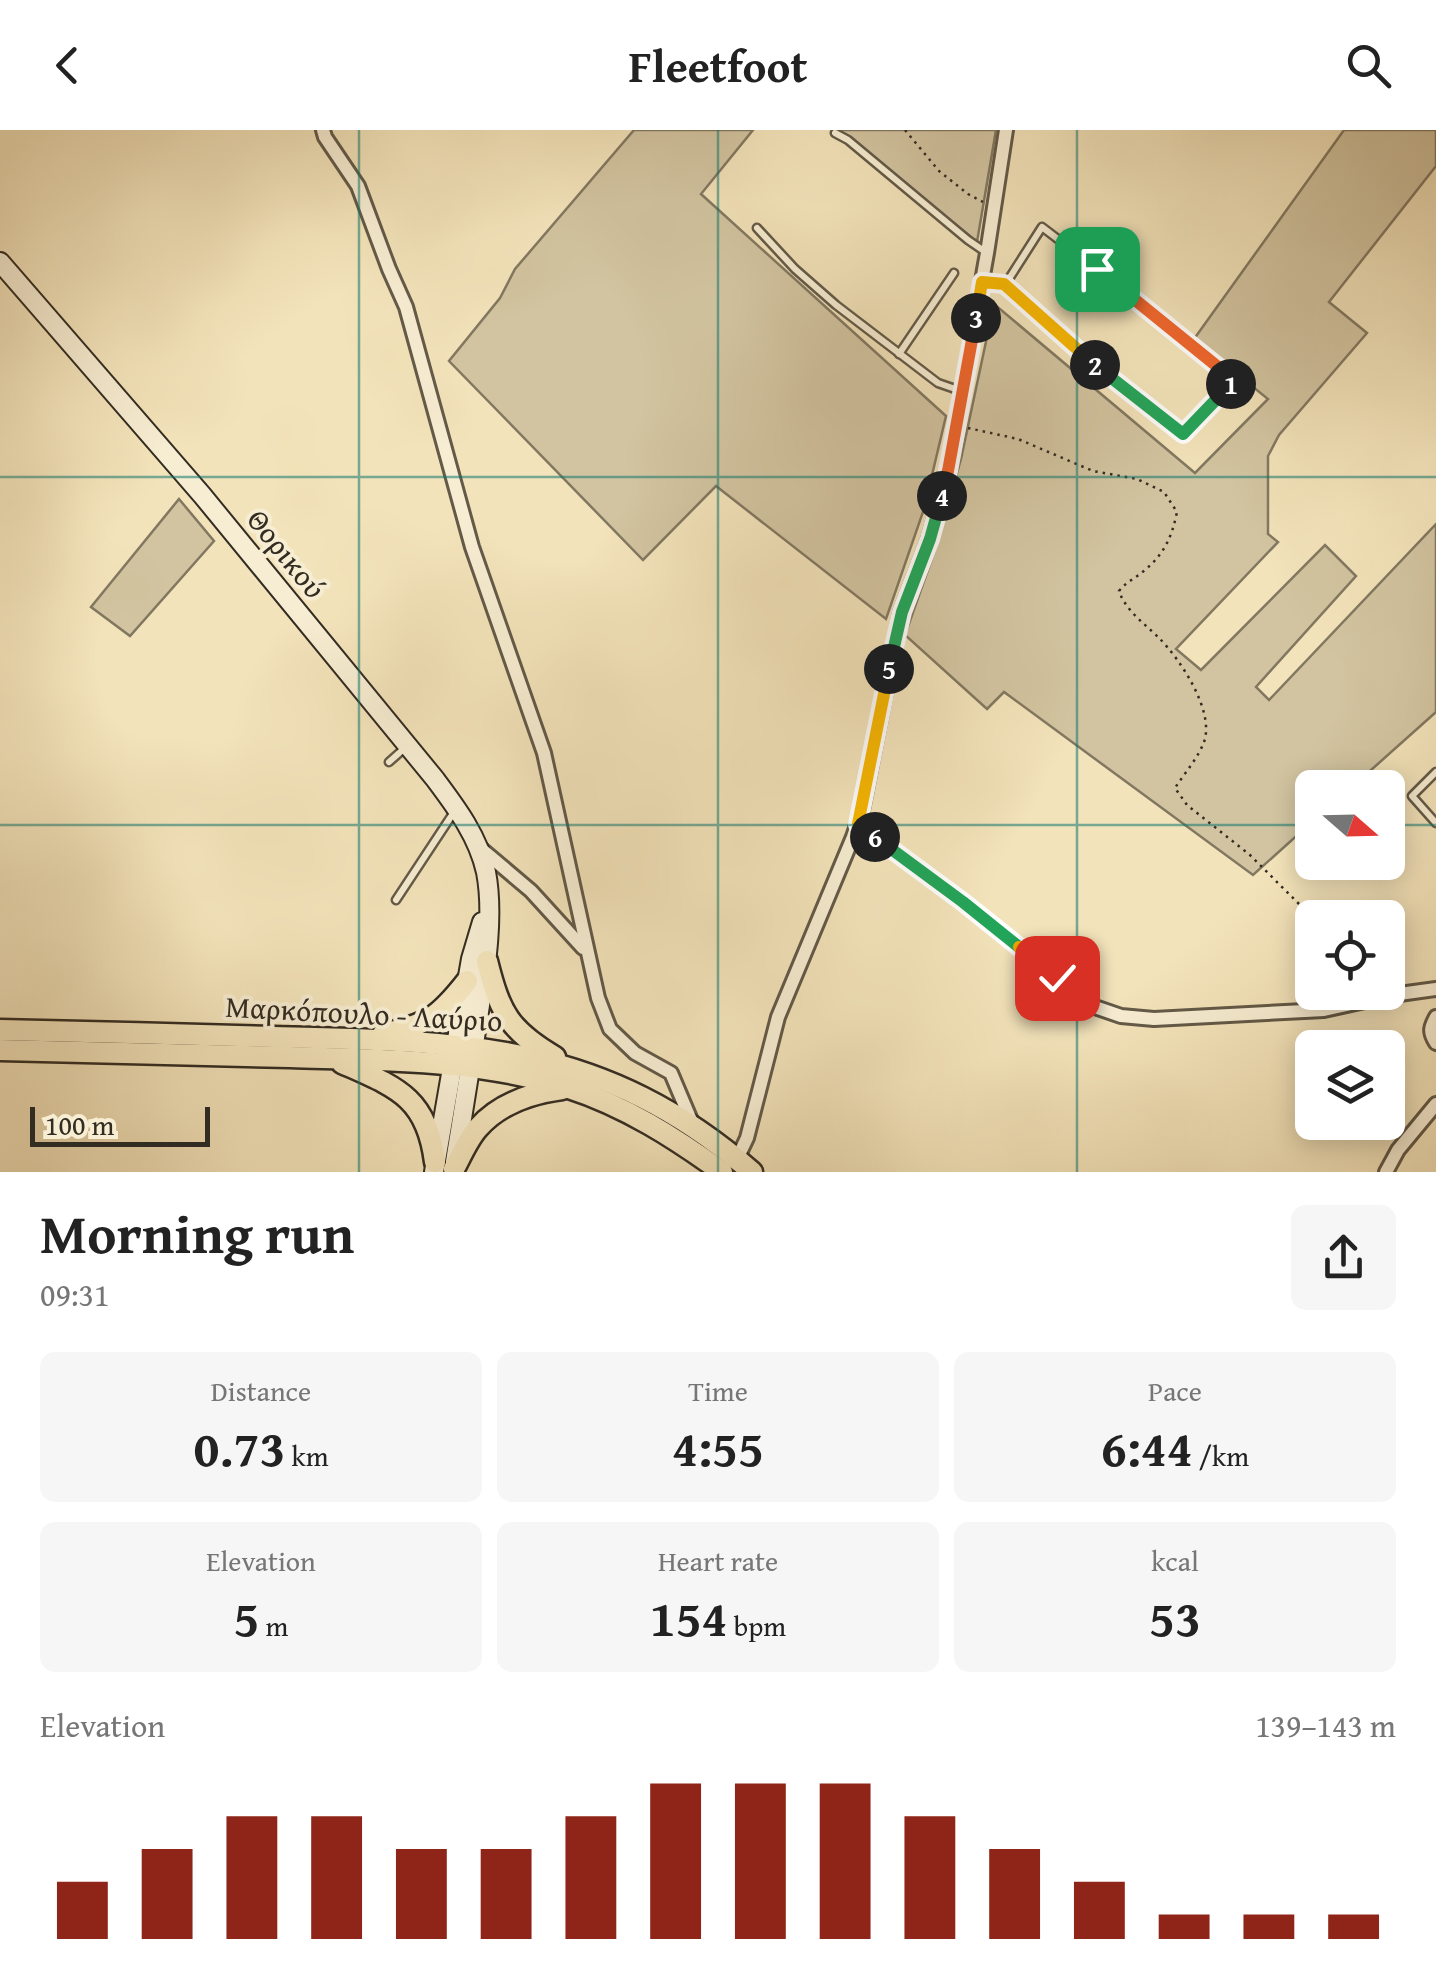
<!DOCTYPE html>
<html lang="en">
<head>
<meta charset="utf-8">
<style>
	body { margin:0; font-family:"Gentium Book Plus",serif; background:#f6f6f6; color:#222; height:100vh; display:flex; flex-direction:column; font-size:38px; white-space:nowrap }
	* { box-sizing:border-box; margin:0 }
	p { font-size:32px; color:#767676 }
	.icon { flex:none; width:55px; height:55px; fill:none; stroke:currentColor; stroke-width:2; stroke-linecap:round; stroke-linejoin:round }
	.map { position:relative; height:1042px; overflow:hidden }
	.panel { display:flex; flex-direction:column; background:#fff; flex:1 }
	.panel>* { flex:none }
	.needle { width:65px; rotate:110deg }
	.controls { position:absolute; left:1295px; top:640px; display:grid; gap:20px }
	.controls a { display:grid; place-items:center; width:110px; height:110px; border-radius:15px; background:#fff; box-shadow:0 5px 25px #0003; font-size:50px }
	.scale { position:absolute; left:30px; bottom:25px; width:180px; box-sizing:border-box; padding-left:10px; border:5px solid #332c22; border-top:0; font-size:28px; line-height:35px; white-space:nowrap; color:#332c22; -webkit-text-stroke:8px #f7edd2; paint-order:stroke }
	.pin { position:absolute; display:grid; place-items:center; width:85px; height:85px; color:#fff; margin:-42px; border-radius:20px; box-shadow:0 5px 15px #0006 }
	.km { position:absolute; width:50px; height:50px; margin:-25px; border-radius:50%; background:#222; color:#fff; font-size:28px; line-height:50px; text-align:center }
	.round { display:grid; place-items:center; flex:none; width:105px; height:105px; border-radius:15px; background:#f6f6f6 }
	.headline { display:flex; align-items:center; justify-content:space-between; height:170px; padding:0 40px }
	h1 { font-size:55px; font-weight:600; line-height:75px }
	.metrics { display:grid; grid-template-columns:repeat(3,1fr); gap:15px; height:170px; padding:10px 40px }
	.metrics div { display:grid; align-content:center; border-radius:15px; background:#f6f6f6; text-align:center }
	.metrics b { font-size:50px; font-weight:600 }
	.metrics small { font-size:28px; font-weight:400 }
	.metrics p { font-size:28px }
	.chart { height:280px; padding:20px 40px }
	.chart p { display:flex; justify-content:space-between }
	.chart svg { width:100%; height:180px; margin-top:10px; stroke:#8f2418; stroke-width:6 }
	header { display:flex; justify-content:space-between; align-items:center; height:130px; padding:0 40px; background:#fff; font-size:45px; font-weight:600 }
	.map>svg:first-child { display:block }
	.green { fill:#d2c4a0; stroke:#827861; stroke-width:2.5 }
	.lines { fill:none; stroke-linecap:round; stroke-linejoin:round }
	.service-casing { stroke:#635a48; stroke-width:11 }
	.minor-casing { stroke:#635a48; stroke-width:18 }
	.secondary-casing { stroke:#332c22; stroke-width:22 }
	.trunk-casing { stroke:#332c22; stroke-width:25 }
	.path { stroke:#332c22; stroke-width:2.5; stroke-dasharray:2.5 5; stroke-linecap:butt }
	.service { stroke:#f7edd2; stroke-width:6 }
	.minor { stroke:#f7edd2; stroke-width:12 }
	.secondary { stroke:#f7edd2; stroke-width:18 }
	.trunk { stroke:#f3e3ba; stroke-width:20 }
	.split-1-casing { stroke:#fff; stroke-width:20 }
	.split-2-casing { stroke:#fff; stroke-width:20 }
	.split-3-casing { stroke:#fff; stroke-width:20 }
	.split-4-casing { stroke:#fff; stroke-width:20 }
	.split-5-casing { stroke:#fff; stroke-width:20 }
	.split-6-casing { stroke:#fff; stroke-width:20 }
	.split-7-casing { stroke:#fff; stroke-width:20 }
	.split-8-casing { stroke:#fff; stroke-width:20 }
	.split-1 { stroke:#f0652b; stroke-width:12 }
	.split-2 { stroke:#22a559; stroke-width:12 }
	.split-3 { stroke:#f5b400; stroke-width:12 }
	.split-4 { stroke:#f0652b; stroke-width:12 }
	.split-5 { stroke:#22a559; stroke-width:12 }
	.split-6 { stroke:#f5b400; stroke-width:12 }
	.split-7 { stroke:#22a559; stroke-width:12 }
	.split-8 { stroke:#f5b400; stroke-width:12 }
	.grid { fill:none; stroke:#0f766e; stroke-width:2.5; stroke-opacity:0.55 }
	.labels { text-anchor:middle; stroke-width:8; stroke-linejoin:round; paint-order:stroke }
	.street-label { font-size:30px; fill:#332c22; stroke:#f7edd2 }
</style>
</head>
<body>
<header><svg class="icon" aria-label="back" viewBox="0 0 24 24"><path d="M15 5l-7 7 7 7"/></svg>Fleetfoot<svg class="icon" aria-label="search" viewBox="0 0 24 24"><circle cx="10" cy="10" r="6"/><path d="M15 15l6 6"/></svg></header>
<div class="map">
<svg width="1436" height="1042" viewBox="0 0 1436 1042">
	<rect width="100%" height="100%" fill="#f3e3ba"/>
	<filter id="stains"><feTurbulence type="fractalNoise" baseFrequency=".002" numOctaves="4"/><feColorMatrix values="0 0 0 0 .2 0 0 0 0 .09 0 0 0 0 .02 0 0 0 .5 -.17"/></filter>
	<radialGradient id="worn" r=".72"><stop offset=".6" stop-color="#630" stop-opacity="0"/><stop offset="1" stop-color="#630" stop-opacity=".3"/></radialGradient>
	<g class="green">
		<path d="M 634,0 L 753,0 L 701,64 L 946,286 L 924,379 L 886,489 L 716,356 L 643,430 L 449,231 L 500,168 L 515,139 Z"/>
		<path d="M 839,0 L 996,0 L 977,112 Z"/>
		<path d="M 1344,0 L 1436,0 L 1436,36 L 1329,172 L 1367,203 L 1279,305 L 1268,326 L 1268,404 L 1278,412 L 1176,519 L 1201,540 L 1325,415 L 1356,446 L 1256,557 L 1269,570 L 1436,394 L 1436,582 L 1352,657 L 1312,658 L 1312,692 L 1253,745 L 1004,562 L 987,579 L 905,505 L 936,417 L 961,329 L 994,174 L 1195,343 L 1268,269 L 1194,209 Z"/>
		<path d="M 179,369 L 214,411 L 130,506 L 91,477 Z"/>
	</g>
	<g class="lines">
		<defs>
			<g id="service">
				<path d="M 835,3 L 848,10 L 968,110 L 987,123"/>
				<path d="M 757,98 L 795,139 L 836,175 L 938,253 L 961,261"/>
				<path d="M 982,152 L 1005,155 L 1079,222 L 1183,304 L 1234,251 L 1097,139 L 1042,97 L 1005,155"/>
				<path d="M 899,224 L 954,143"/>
				<path d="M 389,632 L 407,616"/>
				<path d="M 1436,642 L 1412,666 L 1436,693"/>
				<path d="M 396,770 L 456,679"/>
			</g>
			<g id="minor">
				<path d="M 323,0 L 325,7 L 358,56 L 389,139 L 406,177 L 472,417 L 544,623 L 598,868 L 610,899 L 635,923 L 671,943 L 693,995"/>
				<path d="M 858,694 L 963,772 L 1089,875 L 1121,886 L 1154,889 L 1324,880 L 1392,865 L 1436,859"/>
				<path d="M 479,717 L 531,761 L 583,818"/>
				<path d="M 1436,887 C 1430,898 1429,902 1436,913"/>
				<path d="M 737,1029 L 747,1008 L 778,887 L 853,707 L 862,680 L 901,482 L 929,409 L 948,341 L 987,123 L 1006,0"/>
				<path d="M 1386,1042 L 1398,1020 L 1436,974"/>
			</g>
			<g id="secondary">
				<path d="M 0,132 L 202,365 L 435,649 C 456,677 478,706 486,742 C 495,789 484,848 477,895 C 470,941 462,986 455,1032"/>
				<path d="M 434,1042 L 471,829 L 482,792"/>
			</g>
			<g id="trunk">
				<path d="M 487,831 C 500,883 509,900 555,927"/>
				<path d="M 0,900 C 91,902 183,904 274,907 C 462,911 603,912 752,1042"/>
				<path d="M 383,904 C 428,894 438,888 467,851"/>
				<path d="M 0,920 C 97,922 193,925 290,927 C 383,930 479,929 569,958 C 625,976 675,1008 722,1042"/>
				<path d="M 342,933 C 396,957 427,967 435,1032"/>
				<path d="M 454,1039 C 461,1026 468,1009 478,998 C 499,974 532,963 562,959"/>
			</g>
		</defs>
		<use href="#service" class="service-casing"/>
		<use href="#minor" class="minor-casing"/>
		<use href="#secondary" class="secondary-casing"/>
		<use href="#trunk" class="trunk-casing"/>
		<g class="path">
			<path d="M 905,0 L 939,41 L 968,64 L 983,72"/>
			<path d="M 968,298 L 1018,309 L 1093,341 L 1137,349 L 1164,362 L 1177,382 C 1172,406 1165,423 1145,440 C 1136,448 1127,451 1119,461 C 1126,481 1144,493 1159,508 C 1180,529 1215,581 1204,612 C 1198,628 1184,644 1175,658 L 1187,675 L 1250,725 L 1313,788"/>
		</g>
		<use href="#service" class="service"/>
		<use href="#minor" class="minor"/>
		<use href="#secondary" class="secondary"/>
		<use href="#trunk" class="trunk"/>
	</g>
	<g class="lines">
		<defs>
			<path id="split-1" d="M 1097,139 L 1234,250 L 1231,254"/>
			<path id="split-2" d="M 1095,235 L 1183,304 L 1231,254"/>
			<path id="split-3" d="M 976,188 L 982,152 L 1004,154 L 1095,235"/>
			<path id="split-4" d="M 942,366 L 948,341 L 976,188"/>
			<path id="split-5" d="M 889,539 L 902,482 L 930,409 L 942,366"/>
			<path id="split-6" d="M 875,707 L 858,694 L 889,539"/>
			<path id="split-7" d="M 875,707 L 963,772 L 1019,817"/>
			<path id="split-8" d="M 1019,817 L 1057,848"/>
		</defs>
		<use href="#split-1" class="split-1-casing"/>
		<use href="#split-2" class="split-2-casing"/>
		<use href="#split-3" class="split-3-casing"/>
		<use href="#split-4" class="split-4-casing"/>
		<use href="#split-5" class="split-5-casing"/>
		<use href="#split-6" class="split-6-casing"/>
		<use href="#split-7" class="split-7-casing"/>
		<use href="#split-8" class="split-8-casing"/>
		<use href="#split-1" class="split-1"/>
		<use href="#split-2" class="split-2"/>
		<use href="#split-3" class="split-3"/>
		<use href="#split-4" class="split-4"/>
		<use href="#split-5" class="split-5"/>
		<use href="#split-6" class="split-6"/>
		<use href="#split-7" class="split-7"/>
		<use href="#split-8" class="split-8"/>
	</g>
	<path class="grid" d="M 359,0 L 359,1042M 718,0 L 718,1042M 1077,0 L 1077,1042M 0,347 L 1436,347M 0,695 L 1312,695M 1388,695 L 1436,695"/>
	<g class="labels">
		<g class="street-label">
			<text transform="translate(286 424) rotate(51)" y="10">Θορικού</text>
			<text transform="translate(364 884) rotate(3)" y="10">Μαρκόπουλο - Λαύριο</text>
		</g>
	</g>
	<rect width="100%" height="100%" filter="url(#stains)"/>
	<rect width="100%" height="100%" fill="url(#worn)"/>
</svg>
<div class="controls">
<a><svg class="needle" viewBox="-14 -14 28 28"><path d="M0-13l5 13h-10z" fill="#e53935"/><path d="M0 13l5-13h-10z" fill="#767676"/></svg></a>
<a><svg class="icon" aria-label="locate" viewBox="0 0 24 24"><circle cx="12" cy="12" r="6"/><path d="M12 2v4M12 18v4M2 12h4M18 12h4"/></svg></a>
<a><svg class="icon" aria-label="layers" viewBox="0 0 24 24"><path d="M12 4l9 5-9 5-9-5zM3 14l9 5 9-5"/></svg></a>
</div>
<div class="scale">100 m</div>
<div class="pin" style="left:1097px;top:139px;background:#1e9e55"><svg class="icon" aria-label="arrive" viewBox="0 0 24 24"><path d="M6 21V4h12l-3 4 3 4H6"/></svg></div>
<div class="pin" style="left:1057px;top:848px;background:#d93025"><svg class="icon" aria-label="check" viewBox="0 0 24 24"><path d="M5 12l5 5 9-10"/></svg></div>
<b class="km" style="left:1231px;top:254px">1</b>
<b class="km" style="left:1095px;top:235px">2</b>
<b class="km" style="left:976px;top:188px">3</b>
<b class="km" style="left:942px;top:366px">4</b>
<b class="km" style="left:889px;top:539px">5</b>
<b class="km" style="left:875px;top:707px">6</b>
</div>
<section class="panel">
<div class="headline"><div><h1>Morning run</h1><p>09:31</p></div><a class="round"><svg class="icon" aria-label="share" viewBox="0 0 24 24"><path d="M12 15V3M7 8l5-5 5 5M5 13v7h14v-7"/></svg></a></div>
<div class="metrics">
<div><p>Distance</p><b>0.73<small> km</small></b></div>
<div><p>Time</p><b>4:55</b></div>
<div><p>Pace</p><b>6:44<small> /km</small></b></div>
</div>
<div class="metrics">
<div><p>Elevation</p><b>5<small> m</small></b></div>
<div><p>Heart rate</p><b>154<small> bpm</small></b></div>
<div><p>kcal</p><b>53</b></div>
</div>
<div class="chart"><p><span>Elevation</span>139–143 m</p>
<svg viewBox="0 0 160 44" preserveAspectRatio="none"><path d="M5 44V30M15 44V22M25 44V14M35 44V14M45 44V22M55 44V22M65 44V14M75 44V6M85 44V6M95 44V6M105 44V14M115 44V22M125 44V30M135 44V38M145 44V38M155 44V38"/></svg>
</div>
</section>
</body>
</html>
